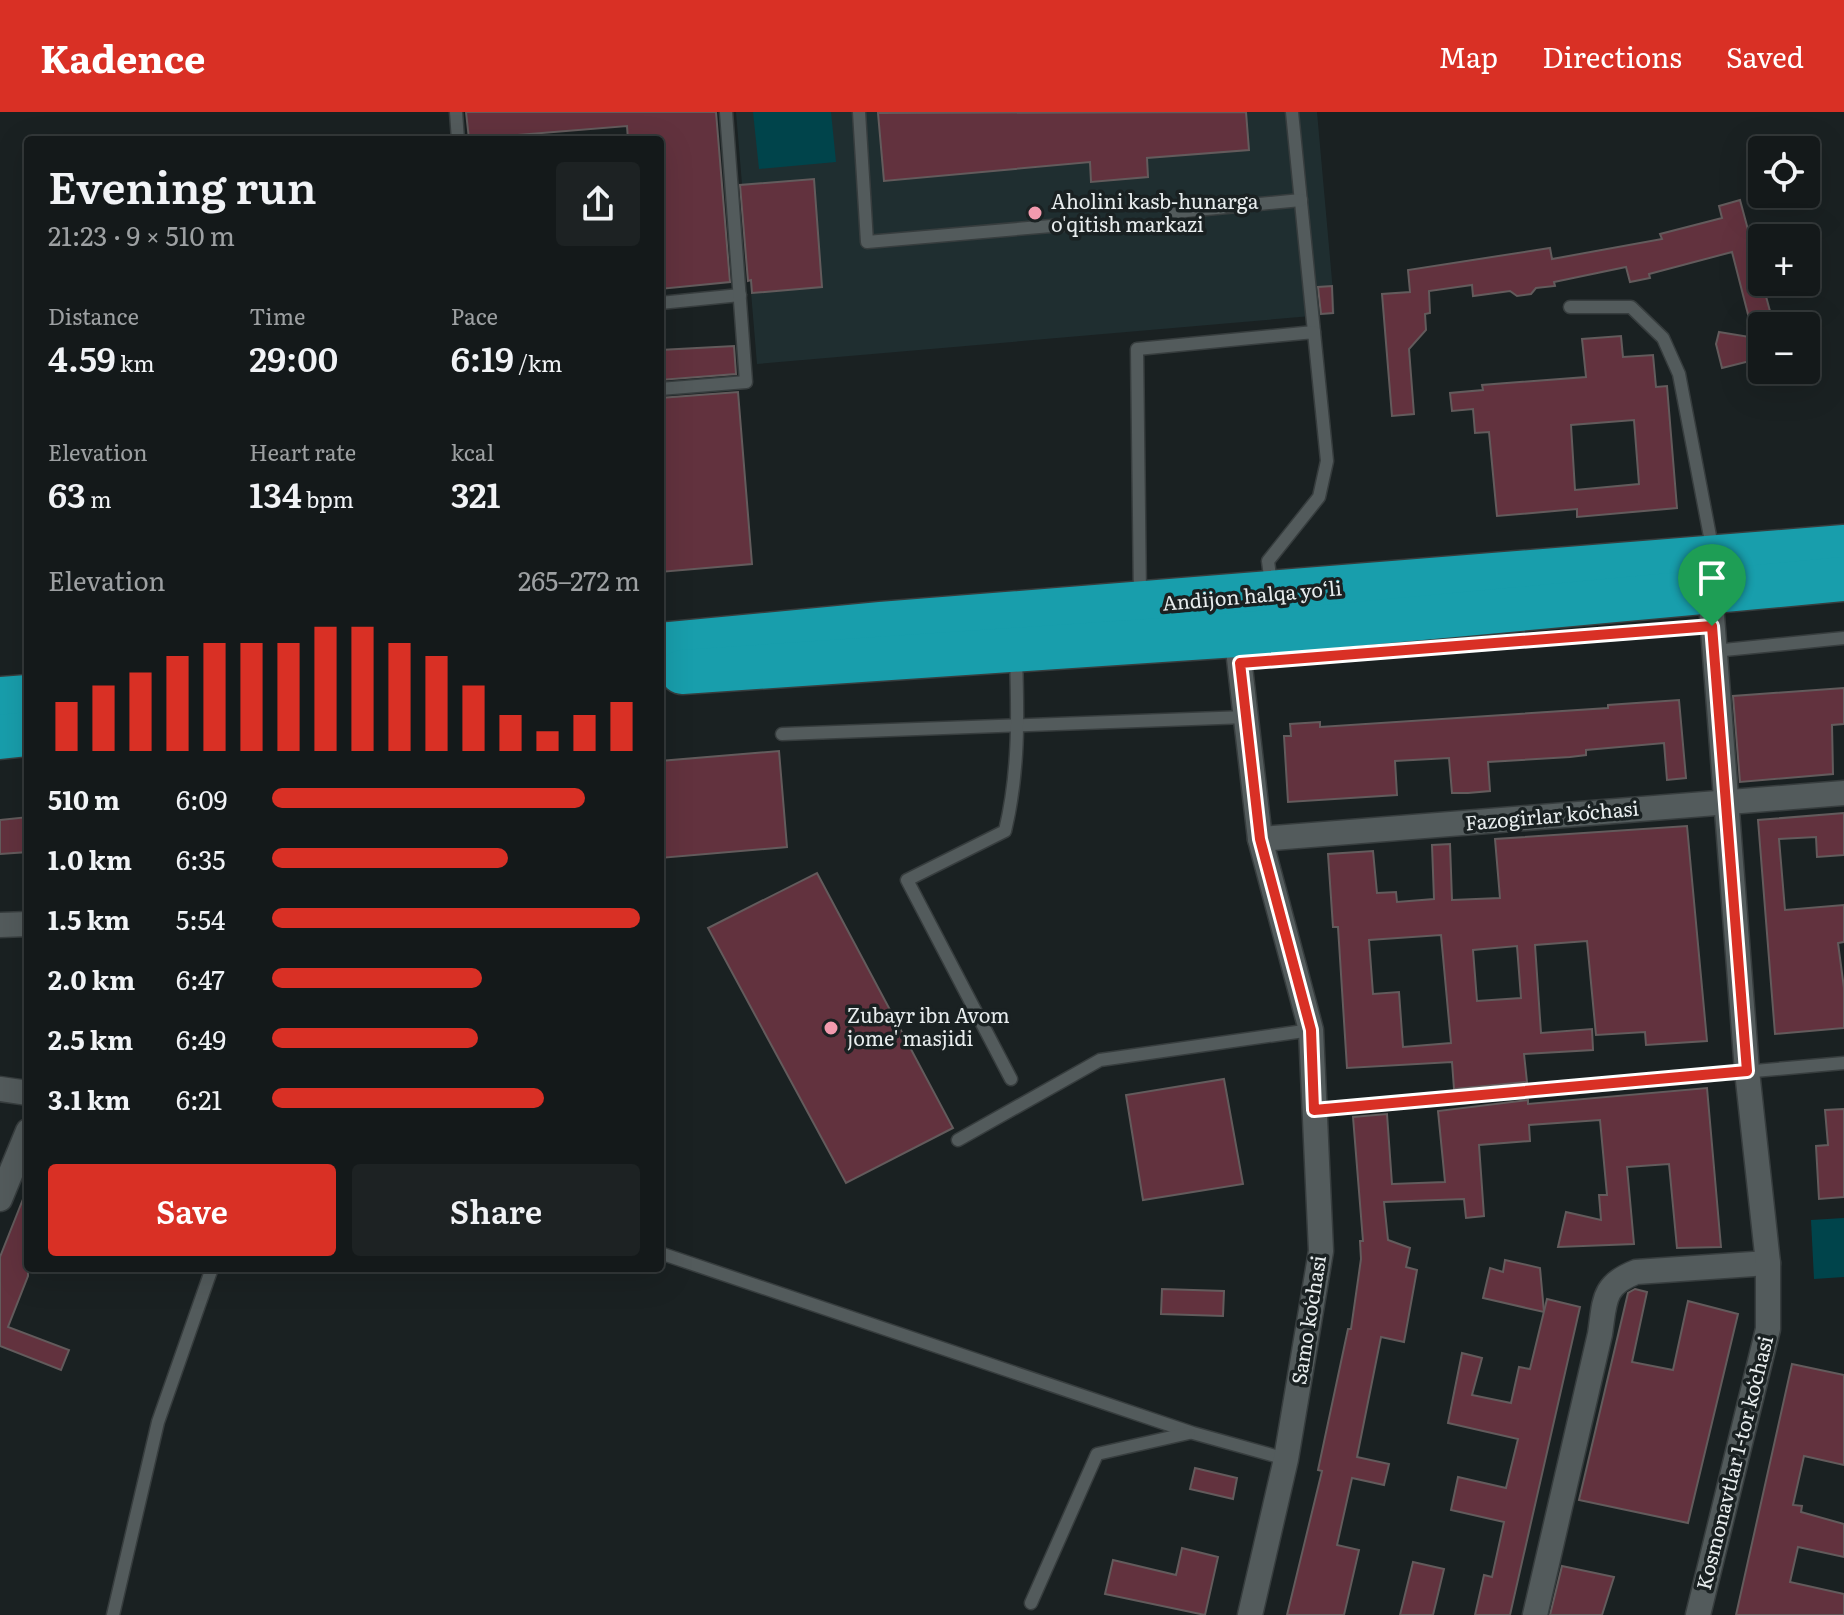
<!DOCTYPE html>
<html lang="en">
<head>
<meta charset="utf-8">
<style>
	body { margin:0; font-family:Literata,serif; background:#1d2223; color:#f1f3f6; height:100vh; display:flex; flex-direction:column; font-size:30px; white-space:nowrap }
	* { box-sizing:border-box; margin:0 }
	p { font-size:26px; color:#9da0a2 }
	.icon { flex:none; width:44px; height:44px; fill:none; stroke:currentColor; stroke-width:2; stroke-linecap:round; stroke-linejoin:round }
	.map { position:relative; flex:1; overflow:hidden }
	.panel { position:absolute; left:24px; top:24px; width:640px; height:1136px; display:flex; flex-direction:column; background:#14191a; border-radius:8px; box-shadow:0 8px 32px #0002,0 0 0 2px #333839 }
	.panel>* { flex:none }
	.tools { position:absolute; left:1748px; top:24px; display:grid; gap:16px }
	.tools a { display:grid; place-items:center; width:72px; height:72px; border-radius:8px; background:#14191a; box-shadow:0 8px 32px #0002,0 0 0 2px #333839; font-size:40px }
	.pin { position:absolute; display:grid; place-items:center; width:68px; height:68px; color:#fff; margin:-82px -34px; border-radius:50% 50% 50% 0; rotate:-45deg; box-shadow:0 0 8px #0007 }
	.pin .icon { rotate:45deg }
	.round { display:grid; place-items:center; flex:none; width:84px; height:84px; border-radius:8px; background:#1d2223 }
	.overview { display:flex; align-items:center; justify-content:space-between; height:136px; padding:0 24px }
	h1 { font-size:44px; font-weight:600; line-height:60px }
	.figures { display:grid; grid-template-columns:repeat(3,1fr); gap:12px; height:136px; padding:8px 24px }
	.figures div { display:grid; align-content:center }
	.figures b { font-size:34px; font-weight:600 }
	.figures small { font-size:22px; font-weight:400 }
	.figures p { font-size:22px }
	.chart { height:224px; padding:16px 24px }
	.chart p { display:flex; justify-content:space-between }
	.chart svg { width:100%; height:144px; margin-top:8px; stroke:#d93025; stroke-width:6 }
	.cta { display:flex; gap:16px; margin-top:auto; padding:16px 24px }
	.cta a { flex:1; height:92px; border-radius:8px; background:#d93025; color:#fff; font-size:32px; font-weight:600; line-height:92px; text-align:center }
	.cta a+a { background:#1d2223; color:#f1f3f6 }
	ul { padding:0 24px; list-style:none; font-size:26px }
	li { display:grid; grid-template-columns:128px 96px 1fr; align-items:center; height:60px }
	li i { height:20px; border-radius:10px; background:#d93025 }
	header { display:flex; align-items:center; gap:48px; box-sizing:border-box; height:112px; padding:0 40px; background:#d93025; color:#fff }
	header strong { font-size:38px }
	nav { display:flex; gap:44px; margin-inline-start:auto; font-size:28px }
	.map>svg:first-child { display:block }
	.built { fill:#1f2e30 }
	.green { fill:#00444b }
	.building { fill:#62323e; stroke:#635b5c; stroke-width:2; fill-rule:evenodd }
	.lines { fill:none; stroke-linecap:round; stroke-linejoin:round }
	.lane-casing { stroke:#373d3e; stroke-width:15 }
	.street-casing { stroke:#373d3e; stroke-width:27 }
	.highway-casing { stroke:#373d3e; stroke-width:47 }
	.lane { stroke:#535b5c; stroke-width:12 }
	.street { stroke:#535b5c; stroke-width:24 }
	.highway { stroke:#189eac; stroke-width:44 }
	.route-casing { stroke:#fff; stroke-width:16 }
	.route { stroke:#d93025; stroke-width:10 }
	.poi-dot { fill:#f29aae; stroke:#1a2122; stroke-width:3 }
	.labels { text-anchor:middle; stroke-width:7; stroke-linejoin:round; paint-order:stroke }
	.poi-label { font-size:20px; fill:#e8edee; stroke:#1a2122; text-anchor:start }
	.street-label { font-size:20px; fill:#e8edee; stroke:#1a2122 }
</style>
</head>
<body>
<header>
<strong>Kadence</strong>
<nav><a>Map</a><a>Directions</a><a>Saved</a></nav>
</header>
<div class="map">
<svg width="1844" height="1503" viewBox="0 0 1844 1503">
	<rect width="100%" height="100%" fill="#1a2122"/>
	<path class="built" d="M 736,0 L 1317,0 L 1335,202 L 757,252 Z"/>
	<g class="green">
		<path d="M 753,0 L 831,0 L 836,50 L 759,57 Z"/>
		<path d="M 1844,1106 L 1844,1165 L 1814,1167 L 1811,1108 Z"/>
	</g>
	<g class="building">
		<path d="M 466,0 L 716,0 L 730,170 L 660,177 L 660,28 L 628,28 L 627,14 L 469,27 Z"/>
		<path d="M 1246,0 L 1249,38 L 1147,46 L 1148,65 L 1091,70 L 1090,50 L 884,69 L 878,1 Z"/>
		<path d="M 814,67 L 822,175 L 752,181 L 751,168 L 748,169 L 740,73 Z"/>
		<path d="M 1740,88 L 1774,214 L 1751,214 L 1732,140 L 1649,162 L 1650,166 L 1630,170 L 1626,155 L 1554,170 L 1555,174 L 1536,176 L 1531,182 L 1517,184 L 1510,179 L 1473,184 L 1472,173 L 1429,179 L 1430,201 L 1425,202 L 1426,218 L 1409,237 L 1414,302 L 1392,304 L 1382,182 L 1410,180 L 1408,158 L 1550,136 L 1552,147 L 1662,127 L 1660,122 L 1722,106 L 1719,94 Z"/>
		<path d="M 1332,174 L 1333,201 L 1321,202 L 1318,175 Z"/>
		<path d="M 1719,220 L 1762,227 L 1762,246 L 1722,256 L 1716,232 Z"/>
		<path d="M 1621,224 L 1623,245 L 1653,243 L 1656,275 L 1667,274 L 1677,396 L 1577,405 L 1577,397 L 1497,404 L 1489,320 L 1475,321 L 1473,297 L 1452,299 L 1450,281 L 1483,278 L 1482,273 L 1586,265 L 1582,227 ZM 1634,308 L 1639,372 L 1575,378 L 1571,313 Z"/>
		<path d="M 734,234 L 736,262 L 660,268 L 660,238 Z"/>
		<path d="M 738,280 L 752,452 L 660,460 L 660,286 Z"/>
		<path d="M 1844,576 L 1844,612 L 1832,613 L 1833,662 L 1740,670 L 1733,584 Z"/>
		<path d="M 1679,588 L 1686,666 L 1667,668 L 1664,631 L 1586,638 L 1586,643 L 1570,645 L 1488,650 L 1490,679 L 1468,681 L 1452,681 L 1449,646 L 1395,649 L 1397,683 L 1288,690 L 1284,624 L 1291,624 L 1290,612 L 1320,610 L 1320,615 L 1608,596 L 1608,593 Z"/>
		<path d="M 779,639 L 787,735 L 660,746 L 660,649 Z"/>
		<path d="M 1844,701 L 1844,743 L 1817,745 L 1816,725 L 1779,727 L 1785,798 L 1844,793 L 1844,830 L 1838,831 L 1844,876 L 1844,916 L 1775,922 L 1758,708 Z"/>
		<path d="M 28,705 L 28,740 L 0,742 L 0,708 Z"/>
		<path d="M 1687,714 L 1707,929 L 1646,933 L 1645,920 L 1596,923 L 1587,829 L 1535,833 L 1541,921 L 1592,917 L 1593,938 L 1524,942 L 1527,970 L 1454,977 L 1452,950 L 1347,956 L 1338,815 L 1333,815 L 1328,742 L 1373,739 L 1377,781 L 1396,780 L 1397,790 L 1434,787 L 1432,733 L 1450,732 L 1452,788 L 1500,786 L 1495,727 ZM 1441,823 L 1451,931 L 1403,935 L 1399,880 L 1373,882 L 1369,828 ZM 1517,834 L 1521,886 L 1477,889 L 1473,838 Z"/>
		<path d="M 817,761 L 953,1016 L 846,1071 L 708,816 Z"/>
		<path d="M 1224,967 L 1243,1072 L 1143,1088 L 1126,983 Z"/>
		<path d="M 1707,976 L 1721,1135 L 1677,1136 L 1669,1052 L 1627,1055 L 1634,1132 L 1558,1135 L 1566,1100 L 1601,1108 L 1599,1083 L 1607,1083 L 1600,1008 L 1529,1013 L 1530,1029 L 1479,1033 L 1484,1104 L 1466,1106 L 1464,1087 L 1384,1090 L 1388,1128 L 1410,1136 L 1406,1155 L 1417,1158 L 1404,1230 L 1381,1225 L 1357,1345 L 1389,1352 L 1384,1373 L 1352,1366 L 1337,1433 L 1359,1438 L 1344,1503 L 1287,1503 L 1322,1359 L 1318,1358 L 1348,1217 L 1351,1217 L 1361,1147 L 1360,1129 L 1363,1129 L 1353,1005 L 1387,1002 L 1392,1072 L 1445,1070 L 1438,999 L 1528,988 L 1528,992 Z"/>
		<path d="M 1844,997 L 1844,1085 L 1819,1087 L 1816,1034 L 1828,1033 L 1825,998 Z"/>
		<path d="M 27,1077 L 28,1164 L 8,1215 L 69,1238 L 61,1258 L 0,1234 L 0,1145 Z"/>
		<path d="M 1505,1148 L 1540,1156 L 1544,1200 L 1483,1186 L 1490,1156 L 1503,1160 Z"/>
		<path d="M 1162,1177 L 1224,1179 L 1223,1204 L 1161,1202 Z"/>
		<path d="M 1635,1177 L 1647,1180 L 1632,1250 L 1673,1258 L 1688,1189 L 1738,1202 L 1688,1411 L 1579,1388 L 1628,1181 Z"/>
		<path d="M 1547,1187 L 1580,1195 L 1510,1503 L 1475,1503 L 1484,1463 L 1492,1465 L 1504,1410 L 1451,1398 L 1458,1365 L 1506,1376 L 1518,1327 L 1448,1311 L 1462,1241 L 1482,1246 L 1472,1283 L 1511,1291 L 1519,1255 L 1530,1257 Z"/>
		<path d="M 1792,1252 L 1844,1263 L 1844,1353 L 1804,1344 L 1793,1393 L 1802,1394 L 1801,1400 L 1844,1412 L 1844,1445 L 1798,1435 L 1790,1470 L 1844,1482 L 1844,1503 L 1736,1503 Z"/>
		<path d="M 1195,1356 L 1237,1366 L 1233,1387 L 1190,1377 Z"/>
		<path d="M 1182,1436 L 1218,1445 L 1205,1503 L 1105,1482 L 1113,1448 L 1176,1463 Z"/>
		<path d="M 1413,1450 L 1444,1457 L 1433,1503 L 1400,1503 Z"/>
		<path d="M 1562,1454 L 1614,1465 L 1602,1503 L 1550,1503 Z"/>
	</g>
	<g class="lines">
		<defs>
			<g id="lane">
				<path d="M 456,0 L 458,28"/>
				<path d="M 859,0 L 867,130 L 1063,113"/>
				<path d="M 1292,0 L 1314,220"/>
				<path d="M 1175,100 L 1301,88"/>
				<path d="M 660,191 L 740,183"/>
				<path d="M 1570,195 L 1631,195 L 1663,226 L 1679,262 L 1713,440"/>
				<path d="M 660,277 L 746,270 L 726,0"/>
				<path d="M 1140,486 L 1137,237 L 1314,220 L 1327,349 L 1319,385 L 1268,449 L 1271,472"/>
				<path d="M 1714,539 L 1844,526"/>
				<path d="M 1240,551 L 1712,514"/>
				<path d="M 782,622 L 1246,605"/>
				<path d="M 1011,967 L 907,768 L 1005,719 C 1019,661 1018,605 1016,545"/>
				<path d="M 1314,998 L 1844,951"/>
				<path d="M 958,1028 L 1100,948 L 1311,918"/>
				<path d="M 660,1141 L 1193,1321 L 1286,1347"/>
				<path d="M 1031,1491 L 1097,1342 L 1189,1321"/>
				<path d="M 113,1503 L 158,1310 L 212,1156"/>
			</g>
			<g id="street">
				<path d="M 1235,512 L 1260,727 L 1311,918 L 1321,1139 L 1286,1347 L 1250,1503"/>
				<path d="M 1260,727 L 1844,681"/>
				<path d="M 0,813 L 28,812"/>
				<path d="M 0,977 L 28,981"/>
				<path d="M 0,1087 L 28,1019"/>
				<path d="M 1535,1503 L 1600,1222 C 1605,1189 1602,1173 1636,1160 L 1768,1151"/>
				<path d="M 1698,1503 L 1768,1217 L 1768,1151 L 1747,959 L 1710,478"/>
			</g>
			<g id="highway">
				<path d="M 660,533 L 881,512 L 1844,435"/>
				<path d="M 682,560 L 1236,523 L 1844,467"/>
				<path d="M 0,587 L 28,585"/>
				<path d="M 0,625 L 28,622"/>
			</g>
		</defs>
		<use href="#lane" class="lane-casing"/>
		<use href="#street" class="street-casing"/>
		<use href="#highway" class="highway-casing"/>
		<use href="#lane" class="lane"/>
		<use href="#street" class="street"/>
		<use href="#highway" class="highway"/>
	</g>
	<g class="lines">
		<defs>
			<path id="route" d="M 1712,514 L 1747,959 L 1314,998 L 1311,918 L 1260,727 L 1240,551 Z"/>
		</defs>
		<use href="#route" class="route-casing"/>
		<use href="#route" class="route"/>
	</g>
	<g class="poi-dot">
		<circle cx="1035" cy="101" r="8"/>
		<circle cx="831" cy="916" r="8"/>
	</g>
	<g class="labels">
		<g class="poi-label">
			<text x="1051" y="97">Aholini kasb-hunarga<tspan x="1051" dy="23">o'qitish markazi</tspan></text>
			<text x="847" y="911">Zubayr ibn Avom<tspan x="847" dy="23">jome' masjidi</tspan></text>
		</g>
		<g class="street-label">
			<text transform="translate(1252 484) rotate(-5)" y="7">Andijon halqa yo‘li</text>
			<text transform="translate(1552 704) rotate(-5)" y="7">Fazogirlar koʻchasi</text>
			<text transform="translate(1309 1208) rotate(-81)" y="7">Samo koʻchasi</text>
			<text transform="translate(1735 1351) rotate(-76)" y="7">Kosmonavtlar 1-tor koʻchasi</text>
		</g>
	</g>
</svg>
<div class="tools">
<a><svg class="icon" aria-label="locate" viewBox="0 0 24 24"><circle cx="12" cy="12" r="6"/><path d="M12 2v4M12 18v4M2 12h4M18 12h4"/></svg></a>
<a>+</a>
<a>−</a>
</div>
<div class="pin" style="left:1712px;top:514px;background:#1e9e55"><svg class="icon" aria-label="arrive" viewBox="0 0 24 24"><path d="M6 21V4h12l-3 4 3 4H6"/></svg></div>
<section class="panel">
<div class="overview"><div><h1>Evening run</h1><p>21:23 · 9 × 510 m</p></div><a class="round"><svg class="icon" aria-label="share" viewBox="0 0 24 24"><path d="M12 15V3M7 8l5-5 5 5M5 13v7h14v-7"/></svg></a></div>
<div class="figures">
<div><p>Distance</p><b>4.59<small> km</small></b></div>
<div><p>Time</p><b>29:00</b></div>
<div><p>Pace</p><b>6:19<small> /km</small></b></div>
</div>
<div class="figures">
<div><p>Elevation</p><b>63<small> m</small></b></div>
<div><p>Heart rate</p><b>134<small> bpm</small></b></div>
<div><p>kcal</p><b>321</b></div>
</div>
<div class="chart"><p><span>Elevation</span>265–272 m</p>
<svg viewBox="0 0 160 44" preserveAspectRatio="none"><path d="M5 44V29M15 44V24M25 44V20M35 44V15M45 44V11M55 44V11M65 44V11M75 44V6M85 44V6M95 44V11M105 44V15M115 44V24M125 44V33M135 44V38M145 44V33M155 44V29"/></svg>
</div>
<ul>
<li><b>510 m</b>6:09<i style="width:85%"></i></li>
<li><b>1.0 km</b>6:35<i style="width:64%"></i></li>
<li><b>1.5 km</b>5:54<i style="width:100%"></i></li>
<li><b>2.0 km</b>6:47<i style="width:57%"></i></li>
<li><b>2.5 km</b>6:49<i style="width:56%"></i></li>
<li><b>3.1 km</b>6:21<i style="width:74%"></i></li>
</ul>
<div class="cta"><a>Save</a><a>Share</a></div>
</section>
</div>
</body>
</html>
